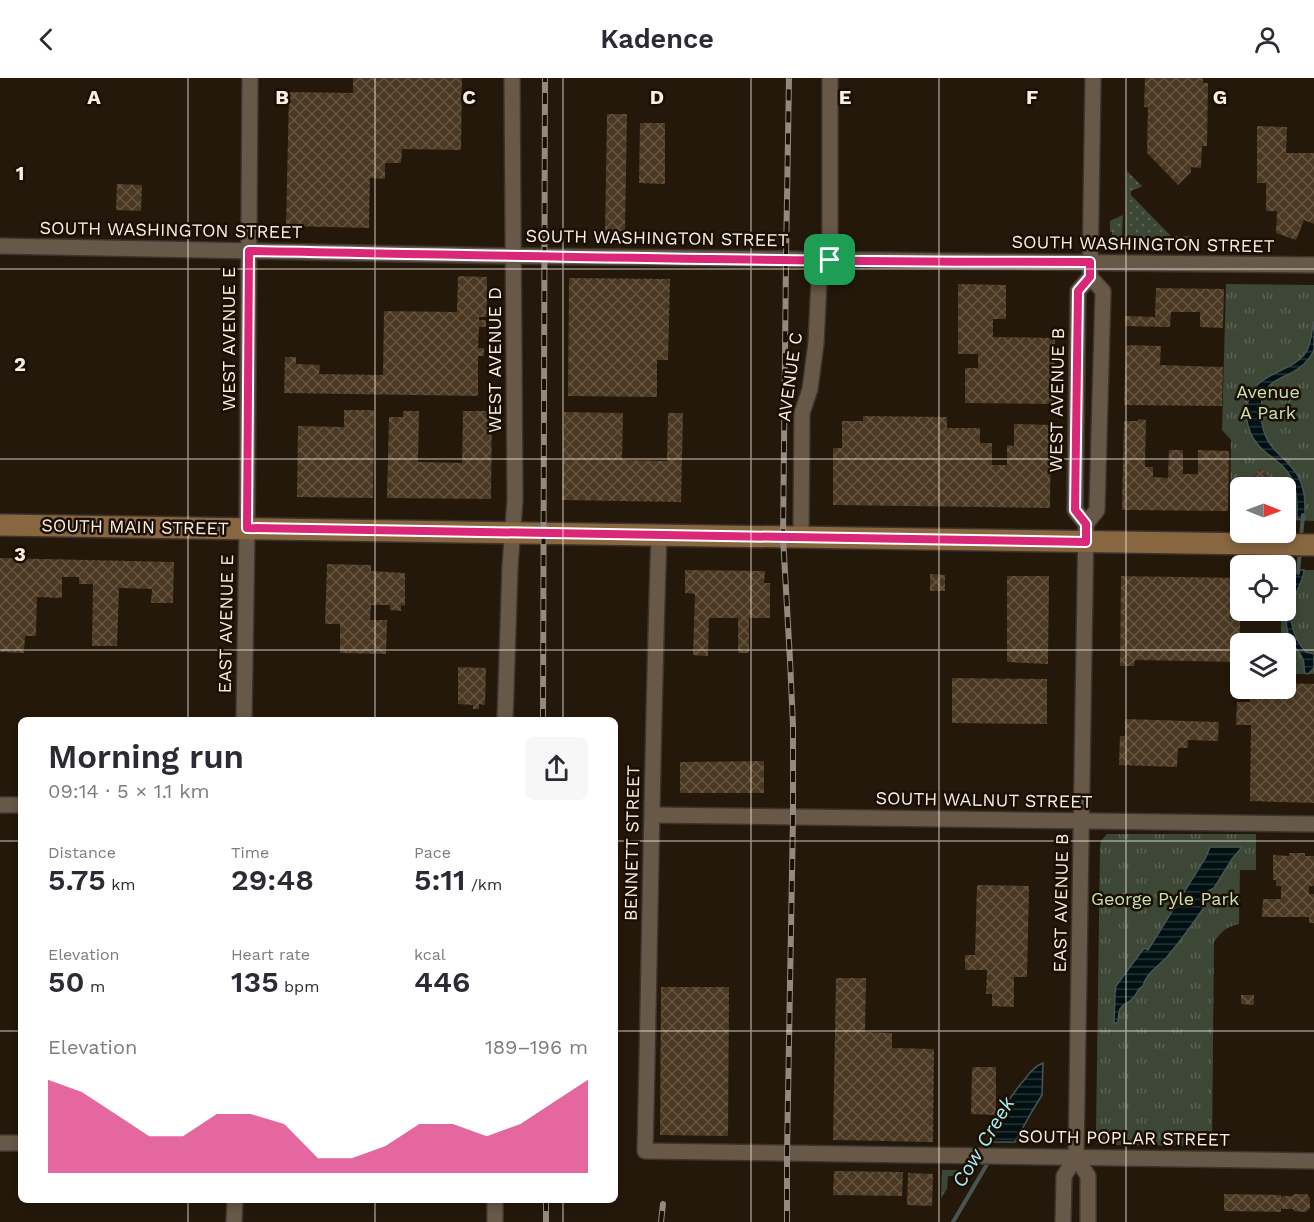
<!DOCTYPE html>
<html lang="en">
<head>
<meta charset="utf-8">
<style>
	body { margin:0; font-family:"Work Sans",sans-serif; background:#f7f7f7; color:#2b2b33; height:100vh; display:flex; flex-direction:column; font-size:22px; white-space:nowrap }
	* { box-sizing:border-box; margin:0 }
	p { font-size:20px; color:#7c7c81 }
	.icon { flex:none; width:33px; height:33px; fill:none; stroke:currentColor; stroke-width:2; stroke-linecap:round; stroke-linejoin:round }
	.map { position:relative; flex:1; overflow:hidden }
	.drawer { position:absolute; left:18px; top:639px; width:600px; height:486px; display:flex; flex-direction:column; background:#fff; border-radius:9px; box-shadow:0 3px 9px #0003 }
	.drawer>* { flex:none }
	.needle { width:39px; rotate:91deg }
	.buttons { position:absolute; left:1230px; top:399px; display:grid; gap:12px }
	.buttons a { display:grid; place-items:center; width:66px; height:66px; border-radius:9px; background:#fff; box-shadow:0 3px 9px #0003; font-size:30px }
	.pin { position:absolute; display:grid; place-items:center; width:51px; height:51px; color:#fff; margin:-26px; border-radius:12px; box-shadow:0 3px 9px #0006 }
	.round { display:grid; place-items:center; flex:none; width:63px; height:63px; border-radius:9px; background:#f7f7f7 }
	.head { display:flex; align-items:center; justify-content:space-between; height:102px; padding:0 30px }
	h1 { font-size:33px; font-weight:600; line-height:45px }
	.stats { display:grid; grid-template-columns:repeat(3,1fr); gap:9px; height:102px; padding:6px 30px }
	.stats div { display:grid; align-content:center }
	.stats b { font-size:30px; font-weight:600 }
	.stats small { font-size:16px; font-weight:400 }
	.stats p { font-size:16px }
	.chart { height:168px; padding:12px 30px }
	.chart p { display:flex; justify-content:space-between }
	.chart svg { width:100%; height:108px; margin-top:6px; fill:#db2777; opacity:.7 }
	header { display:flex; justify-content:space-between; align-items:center; height:78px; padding:0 30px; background:#fff; font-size:27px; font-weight:600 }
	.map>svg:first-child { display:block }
	.grass { fill:url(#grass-dots) }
	.park { fill:url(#park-tufts) }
	.water { fill:url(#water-rules); stroke:#4a5453; stroke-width:1.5 }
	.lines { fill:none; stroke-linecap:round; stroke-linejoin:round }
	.stream { stroke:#4a5453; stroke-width:4 }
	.building { fill:url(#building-cross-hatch) }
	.street-casing { stroke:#3c332e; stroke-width:18 }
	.secondary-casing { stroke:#3c332e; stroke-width:24 }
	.street { stroke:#675848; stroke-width:15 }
	.secondary { stroke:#886640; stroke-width:21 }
	.rail-casing { stroke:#94897e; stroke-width:6 }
	.rail { stroke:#1b0f03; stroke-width:4; stroke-dasharray:11; stroke-linecap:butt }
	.route-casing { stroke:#fff; stroke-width:12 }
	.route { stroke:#db2777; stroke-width:8 }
	.grid { fill:none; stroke:#f8efe6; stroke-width:1.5; stroke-opacity:0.55 }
	.labels { text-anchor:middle; stroke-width:5; stroke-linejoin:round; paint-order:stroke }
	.street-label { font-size:18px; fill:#f8efe6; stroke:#1b0f03 }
	.park-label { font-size:18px; fill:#c5e3b2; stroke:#1b0f03 }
	.water-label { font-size:20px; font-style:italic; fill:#a6eef6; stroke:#1b0f03 }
	.grid-label { font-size:20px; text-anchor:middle; font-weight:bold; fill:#f8efe6; stroke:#1b0f03; stroke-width:5; stroke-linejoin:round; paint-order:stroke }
</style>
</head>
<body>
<header><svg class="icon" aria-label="back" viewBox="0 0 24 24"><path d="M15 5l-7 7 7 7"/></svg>Kadence<svg class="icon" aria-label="person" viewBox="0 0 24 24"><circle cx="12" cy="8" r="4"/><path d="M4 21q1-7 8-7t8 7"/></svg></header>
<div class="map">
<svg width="1314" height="1144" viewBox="0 0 1314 1144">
	<defs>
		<pattern id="grass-dots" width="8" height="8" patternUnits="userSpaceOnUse" patternTransform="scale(1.5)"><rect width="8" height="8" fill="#3c4736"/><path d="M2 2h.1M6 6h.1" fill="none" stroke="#596253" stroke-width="1.8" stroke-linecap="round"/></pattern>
		<pattern id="park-tufts" width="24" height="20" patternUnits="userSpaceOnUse" patternTransform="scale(1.5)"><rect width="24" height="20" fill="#3c4736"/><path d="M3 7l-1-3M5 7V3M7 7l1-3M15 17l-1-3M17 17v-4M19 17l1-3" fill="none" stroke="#596253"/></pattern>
		<pattern id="water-rules" width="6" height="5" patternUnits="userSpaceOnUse" patternTransform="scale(1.5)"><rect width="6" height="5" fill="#001114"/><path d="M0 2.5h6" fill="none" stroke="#263436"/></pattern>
		<pattern id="building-cross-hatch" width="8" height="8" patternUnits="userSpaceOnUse" patternTransform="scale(1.5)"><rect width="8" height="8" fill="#4a3822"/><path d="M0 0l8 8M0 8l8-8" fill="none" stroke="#655542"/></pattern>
	</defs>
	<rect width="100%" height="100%" fill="#24180a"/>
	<g class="grass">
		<path d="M 1127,93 L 1142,108 L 1141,109 L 1131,113 L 1131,117 L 1171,158 L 1191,158 L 1192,163 L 1129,162 L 1126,158 Z"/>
		<path d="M 1123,137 L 1122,158 L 1118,162 L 1110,161 L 1110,158 L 1112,157 L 1112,154 L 1110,154 L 1110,143 Z"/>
	</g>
	<g class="park">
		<path d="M 1226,206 L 1314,207 L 1314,443 L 1286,442 L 1286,410 L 1240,410 L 1240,441 L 1230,441 L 1231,362 L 1222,352 Z"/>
		<path d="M 1286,492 L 1314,492 L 1314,596 L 1286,596 L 1286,566 L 1281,566 L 1281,533 L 1286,532 Z"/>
		<path d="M 1107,756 L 1256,756 L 1256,792 L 1240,792 L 1239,846 C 1226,849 1222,853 1214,864 L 1212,1068 L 1113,1067 L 1104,1063 L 1096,1054 L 1100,768 L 1101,763 Z"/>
		<path d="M 942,1092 L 971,1092 L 968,1098 L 948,1098 L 947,1111 L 941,1120 Z"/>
	</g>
	<g class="water">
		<path d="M 1314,243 C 1314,251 1314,262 1314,271 C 1313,276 1308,282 1304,286 C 1285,304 1264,297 1261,329 C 1260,344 1264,361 1275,372 C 1284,382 1293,388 1299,400 C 1306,414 1305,427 1305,441 L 1297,441 C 1297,427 1298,414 1292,401 C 1286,388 1273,381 1263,372 C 1248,359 1242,337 1250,318 C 1259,294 1293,294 1306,274 C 1312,264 1311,253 1314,243 Z"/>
		<path d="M 1293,492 L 1304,492 C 1303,503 1298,510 1294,520 C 1287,539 1293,560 1306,574 L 1314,576 L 1314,590 L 1308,596 L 1305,595 C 1303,590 1305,587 1303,582 C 1302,576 1293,568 1290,562 C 1281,538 1289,516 1293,492 Z"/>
		<path d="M 1210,769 L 1242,769 L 1232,781 L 1216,807 L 1214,810 L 1208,813 L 1206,821 L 1207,825 C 1195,843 1181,862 1167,879 C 1159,888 1146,895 1143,908 C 1137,911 1138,914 1134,919 C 1123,931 1119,923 1118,944 L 1114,946 L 1115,915 L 1116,908 L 1144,870 L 1148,872 L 1206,779 Z"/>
		<path d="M 1043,985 L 1042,1017 L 1031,1035 L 1015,1064 L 988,1064 L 988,1059 C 999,1038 1009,1019 1025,1001 C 1030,994 1035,988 1043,985 Z"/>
	</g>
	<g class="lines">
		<g class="stream">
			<path d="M 1301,459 L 1303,437"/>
			<path d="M 1298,495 L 1300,472"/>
			<path d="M 953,1144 L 989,1083"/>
		</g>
	</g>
	<g class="building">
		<path d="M 353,0 L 462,0 L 461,72 L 402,71 L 401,85 L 385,85 L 385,101 L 370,100 L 369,150 L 286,148 L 289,14 L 353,15 Z"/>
		<path d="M 1145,0 L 1203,0 L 1203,5 L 1208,5 L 1207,68 L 1202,68 L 1201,90 L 1191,89 L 1191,94 L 1178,107 L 1147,75 L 1148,29 L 1144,29 Z"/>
		<path d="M 607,36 L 627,36 L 625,153 L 605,153 Z"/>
		<path d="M 640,45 L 665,45 L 665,106 L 639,105 Z"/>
		<path d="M 1257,48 L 1287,49 L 1286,75 L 1314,75 L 1314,146 L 1304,142 L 1296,162 L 1276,155 L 1277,133 L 1266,133 L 1266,105 L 1257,105 Z"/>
		<path d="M 117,106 L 142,107 L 141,133 L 116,132 Z"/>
		<path d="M 458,198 L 487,199 L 487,239 L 479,239 L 479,242 L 486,242 L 486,249 L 479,249 L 478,270 L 484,270 L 484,278 L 478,278 L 478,318 L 284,315 L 285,279 L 296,279 L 296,286 L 320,287 L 319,296 L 383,297 L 384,233 L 457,234 Z"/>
		<path d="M 569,200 L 670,201 L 668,282 L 657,282 L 657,319 L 568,318 Z"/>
		<path d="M 958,206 L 1006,207 L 1006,241 L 993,241 L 993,259 L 1055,260 L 1054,326 L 965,325 L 965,290 L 978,290 L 978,276 L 958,276 Z"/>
		<path d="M 1156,210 L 1224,211 L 1223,250 L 1200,249 L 1200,234 L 1171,234 L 1170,249 L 1125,248 L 1125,238 L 1155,239 Z"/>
		<path d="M 1126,267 L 1161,268 L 1160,287 L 1223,289 L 1222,328 L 1124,327 Z"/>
		<path d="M 344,332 L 374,332 L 373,420 L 297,419 L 298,348 L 344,349 Z"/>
		<path d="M 403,333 L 419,333 L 418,384 L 462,385 L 463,333 L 492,333 L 491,421 L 387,420 L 389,339 L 403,339 Z"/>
		<path d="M 564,334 L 623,335 L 622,382 L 667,383 L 668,335 L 683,335 L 681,424 L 562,422 Z"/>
		<path d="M 863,338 L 947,339 L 947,350 L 980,350 L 980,365 L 992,365 L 992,387 L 1007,387 L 1007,367 L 1014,368 L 1014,346 L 1051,347 L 1050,430 L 833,427 L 833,370 L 842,370 L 842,343 L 863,343 Z"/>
		<path d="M 1138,341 L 1146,342 L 1145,389 L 1153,389 L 1153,399 L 1168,400 L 1169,372 L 1183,372 L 1183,396 L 1198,396 L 1198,372 L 1229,373 L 1228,433 L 1122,432 L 1124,343 L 1138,343 Z"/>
		<path d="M 1261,390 L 1276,406 L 1272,410 L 1249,410 L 1245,406 Z"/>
		<path d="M 0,480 L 174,484 L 173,525 L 151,525 L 152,511 L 119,510 L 117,568 L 92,568 L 93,506 L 79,506 L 79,499 L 62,499 L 62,520 L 37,519 L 36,558 L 25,558 L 24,575 L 0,574 Z"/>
		<path d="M 327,486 L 371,487 L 371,493 L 405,495 L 405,528 L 401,527 L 401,533 L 390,532 L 390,527 L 371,527 L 370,542 L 387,542 L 386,576 L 340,575 L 340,546 L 325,546 Z"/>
		<path d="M 685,492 L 765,493 L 764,505 L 770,505 L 770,540 L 749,540 L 749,575 L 738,575 L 738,540 L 709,540 L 708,578 L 693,577 L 695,516 L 685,515 Z"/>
		<path d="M 930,496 L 945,497 L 945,513 L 930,513 Z"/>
		<path d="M 1007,498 L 1049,498 L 1048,586 L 1007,584 Z"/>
		<path d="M 1121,498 L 1240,500 L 1240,584 L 1135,582 L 1134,588 L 1120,588 Z"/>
		<path d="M 458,589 L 486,590 L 485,627 L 479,626 L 479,631 L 473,631 L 473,627 L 458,626 Z"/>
		<path d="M 952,600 L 1047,601 L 1047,646 L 952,645 Z"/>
		<path d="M 1286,605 L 1314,606 L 1314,725 L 1250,723 L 1251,647 L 1236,647 L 1237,624 L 1250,624 L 1251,610 L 1286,610 Z"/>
		<path d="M 1125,641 L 1219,644 L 1218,663 L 1188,662 L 1188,670 L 1178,670 L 1177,689 L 1119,687 L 1120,658 L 1125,658 Z"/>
		<path d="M 764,683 L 764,715 L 680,715 L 680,684 Z"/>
		<path d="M 1289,775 L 1305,775 L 1305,778 L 1314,778 L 1314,808 L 1309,808 L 1309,816 L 1314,816 L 1314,845 L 1309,845 L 1309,839 L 1262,839 L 1263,821 L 1281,821 L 1281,808 L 1276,808 L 1276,802 L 1273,802 L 1273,777 L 1289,778 Z"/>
		<path d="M 977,807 L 1029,808 L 1027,899 L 1014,899 L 1014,929 L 992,928 L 992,916 L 986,916 L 987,892 L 965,892 L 965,877 L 975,877 Z"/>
		<path d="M 836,900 L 866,900 L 865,954 L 892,955 L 892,970 L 934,971 L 933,1064 L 833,1062 Z"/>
		<path d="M 661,909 L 729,909 L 728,1058 L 660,1057 Z"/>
		<path d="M 1241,917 L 1254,917 L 1254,927 L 1241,926 Z"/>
		<path d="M 973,989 L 996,989 L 996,1037 L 971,1036 L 972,991 L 973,990 Z"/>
		<path d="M 834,1093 L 903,1094 L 902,1118 L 833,1117 Z"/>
		<path d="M 908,1095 L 933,1096 L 932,1128 L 907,1127 Z"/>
		<path d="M 1224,1116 L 1281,1117 L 1281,1120 L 1283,1118 L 1293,1118 L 1294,1116 L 1307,1116 L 1310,1120 L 1310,1130 L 1306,1134 L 1294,1133 L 1293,1131 L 1282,1131 L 1281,1128 L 1281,1134 L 1224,1133 Z"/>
	</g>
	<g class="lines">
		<defs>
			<g id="street">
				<path d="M 0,168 L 514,178 L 1314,187"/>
				<path d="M 830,182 L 830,0"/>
				<path d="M 1086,446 L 1097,432 L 1103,213 L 1090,199"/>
				<path d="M 659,457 C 652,662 650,868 645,1073 L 1314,1083"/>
				<path d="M 801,459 L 802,335 L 810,311 L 816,265 L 820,182"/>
				<path d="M 244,642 L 247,450 L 250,0"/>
				<path d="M 505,642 L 510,488 L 515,422 L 512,0"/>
				<path d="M 0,727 L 21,727"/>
				<path d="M 653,737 L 1314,746"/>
				<path d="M 0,1065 L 21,1065"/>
				<path d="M 1076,1079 L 1088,1098 L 1088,1144"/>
				<path d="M 495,1122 L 495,1144"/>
				<path d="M 234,1144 L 235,1122"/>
				<path d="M 1063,1144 L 1064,1098 L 1076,1079 L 1086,446 L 1075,432 L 1078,213 L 1090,199 L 1093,0"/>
			</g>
			<path id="secondary" d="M 0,447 L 1314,467"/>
		</defs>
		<use href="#street" class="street-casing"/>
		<use href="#secondary" class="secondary-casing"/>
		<use href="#street" class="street"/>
		<use href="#secondary" class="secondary"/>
		<defs>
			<g id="rail">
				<path d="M 543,642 L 545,0"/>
				<path d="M 546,1122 L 546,1144"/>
				<path d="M 661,1144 L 663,1126"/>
				<path d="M 787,1144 L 787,1076 L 793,739 L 793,648 L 790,582 L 783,459 L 786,181 L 789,0"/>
			</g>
		</defs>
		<use href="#rail" class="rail-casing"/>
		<use href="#rail" class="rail"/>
	</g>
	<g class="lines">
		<defs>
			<path id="route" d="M 249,173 C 529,178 810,184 1090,184 L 1090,199 L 1078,213 L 1075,432 L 1086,446 L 1086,464 L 247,450 Z"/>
		</defs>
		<use href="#route" class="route-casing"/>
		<use href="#route" class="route"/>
	</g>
	<path class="grid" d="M 188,0 L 188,642M 375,0 L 375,642M 563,0 L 563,642M 751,0 L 751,1144M 939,0 L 939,1144M 1126,0 L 1126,1144M 0,191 L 1314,191M 0,381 L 1314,381M 0,572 L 1240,572M 1286,572 L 1314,572M 0,763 L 21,763M 615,763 L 1314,763M 0,953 L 21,953M 615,953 L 1314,953M 188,1122 L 188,1144M 375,1122 L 375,1144M 563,1122 L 563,1144"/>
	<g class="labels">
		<g class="street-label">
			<text transform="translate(171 152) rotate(1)" y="6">SOUTH WASHINGTON STREET</text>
			<text transform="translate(657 160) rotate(1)" y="6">SOUTH WASHINGTON STREET</text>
			<text transform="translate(1143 166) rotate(1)" y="6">SOUTH WASHINGTON STREET</text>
			<text transform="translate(229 261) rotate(-90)" y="6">WEST AVENUE E</text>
			<text transform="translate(495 282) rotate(-90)" y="6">WEST AVENUE D</text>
			<text transform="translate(790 299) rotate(-82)" y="6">AVENUE C</text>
			<text transform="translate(1057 322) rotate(-89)" y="6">WEST AVENUE B</text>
			<text transform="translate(135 449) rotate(1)" y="6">SOUTH MAIN STREET</text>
			<text transform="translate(226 546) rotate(-89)" y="6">EAST AVENUE E</text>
			<text transform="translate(984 722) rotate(1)" y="6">SOUTH WALNUT STREET</text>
			<text transform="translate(632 765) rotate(-89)" y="6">BENNETT STREET</text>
			<text transform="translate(1061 825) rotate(-89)" y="6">EAST AVENUE B</text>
			<text transform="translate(1124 1060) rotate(1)" y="6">SOUTH POPLAR STREET</text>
		</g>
		<g class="park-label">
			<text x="1268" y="320">Avenue<tspan x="1268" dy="21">A Park</tspan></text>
			<text x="1165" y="827">George Pyle Park</text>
		</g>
		<g class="water-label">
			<text transform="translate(983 1064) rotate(-59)" y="7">Cow Creek</text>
		</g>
	</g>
	<g class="grid-label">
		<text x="94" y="26">A</text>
		<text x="282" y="26">B</text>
		<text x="469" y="26">C</text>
		<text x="657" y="26">D</text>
		<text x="845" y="26">E</text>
		<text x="1032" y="26">F</text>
		<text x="1220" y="26">G</text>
		<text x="20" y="102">1</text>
		<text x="20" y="293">2</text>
		<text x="20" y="483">3</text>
	</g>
</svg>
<div class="buttons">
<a><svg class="needle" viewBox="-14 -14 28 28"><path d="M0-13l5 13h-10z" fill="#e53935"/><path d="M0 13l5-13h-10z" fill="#7c7c81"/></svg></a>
<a><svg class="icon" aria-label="locate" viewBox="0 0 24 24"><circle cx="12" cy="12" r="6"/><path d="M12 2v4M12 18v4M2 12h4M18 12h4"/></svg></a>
<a><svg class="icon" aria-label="layers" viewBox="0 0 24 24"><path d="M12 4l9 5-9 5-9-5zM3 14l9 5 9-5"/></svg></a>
</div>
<div class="pin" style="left:830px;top:182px;background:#1e9e55"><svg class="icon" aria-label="arrive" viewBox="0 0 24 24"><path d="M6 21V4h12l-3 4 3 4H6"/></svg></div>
<section class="drawer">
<div class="head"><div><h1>Morning run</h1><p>09:14 · 5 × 1.1 km</p></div><a class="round"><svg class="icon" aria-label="share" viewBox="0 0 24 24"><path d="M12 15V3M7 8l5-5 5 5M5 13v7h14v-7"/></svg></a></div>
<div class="stats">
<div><p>Distance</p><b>5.75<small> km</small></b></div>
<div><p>Time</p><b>29:48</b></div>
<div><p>Pace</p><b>5:11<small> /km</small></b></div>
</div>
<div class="stats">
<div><p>Elevation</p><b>50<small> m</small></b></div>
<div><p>Heart rate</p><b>135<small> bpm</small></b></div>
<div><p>kcal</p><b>446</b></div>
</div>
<div class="chart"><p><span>Elevation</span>189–196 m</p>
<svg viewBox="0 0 160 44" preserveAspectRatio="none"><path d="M0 44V6L10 11L20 20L30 29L40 29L50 20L60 20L70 24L80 38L90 38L100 33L110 24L120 24L130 29L140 24L150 15L160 6V44z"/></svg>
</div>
</section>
</div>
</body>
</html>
